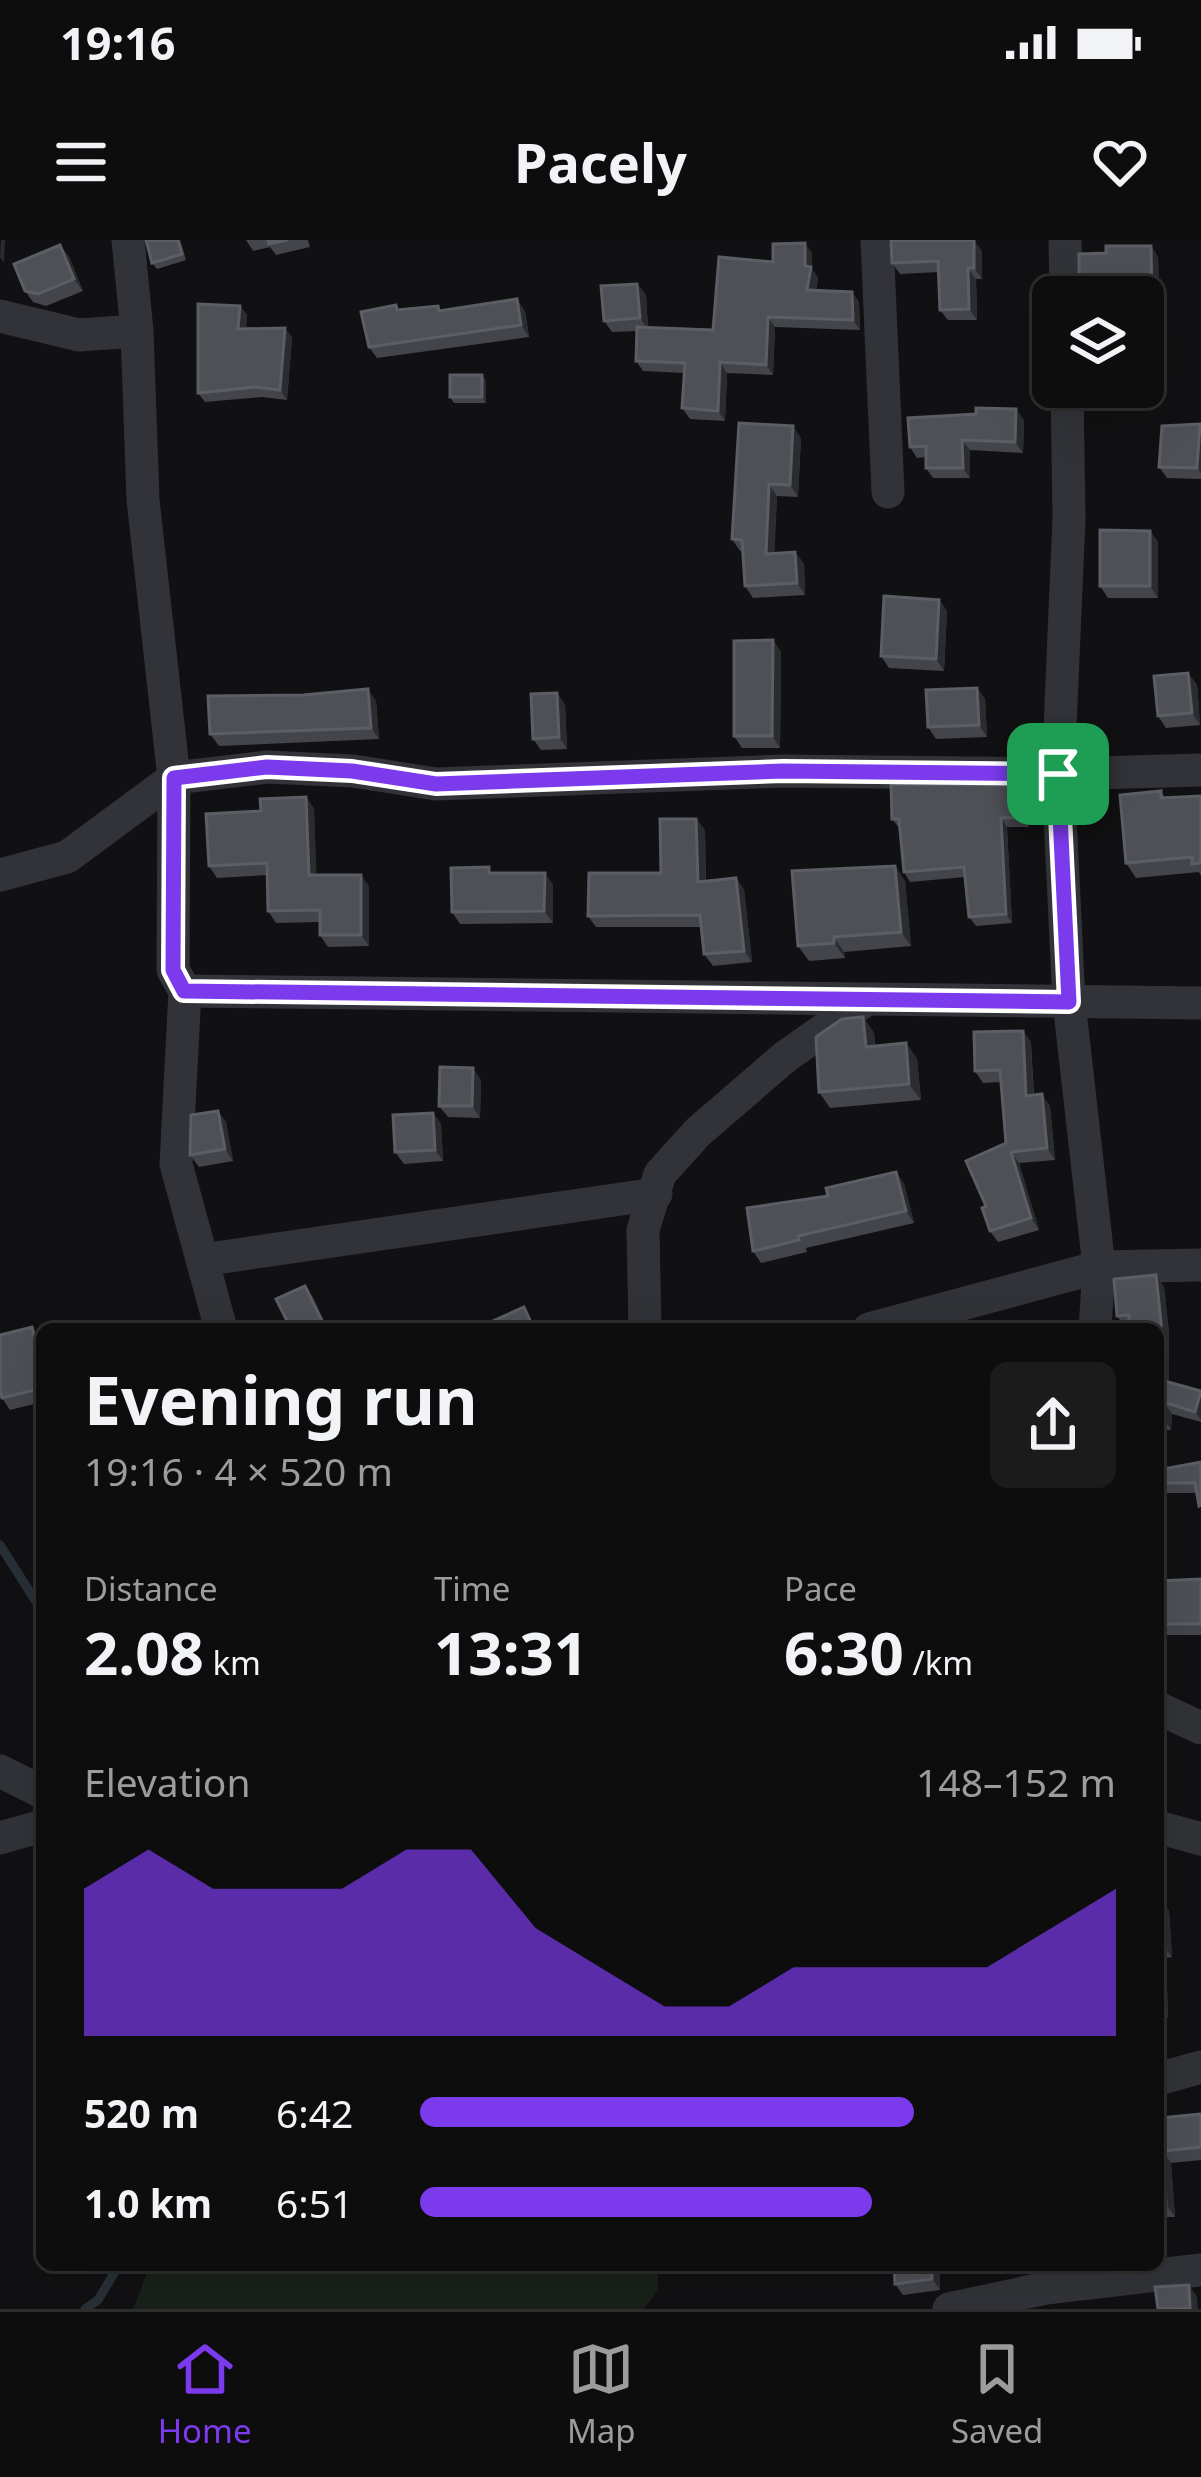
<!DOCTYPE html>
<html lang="en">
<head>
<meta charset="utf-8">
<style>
	body { margin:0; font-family:"Noto Sans",sans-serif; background:#1b1b1c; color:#f1f3f6; height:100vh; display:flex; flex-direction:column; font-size:45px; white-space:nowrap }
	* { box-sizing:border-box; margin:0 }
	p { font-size:39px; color:#9a9c9e }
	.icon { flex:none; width:66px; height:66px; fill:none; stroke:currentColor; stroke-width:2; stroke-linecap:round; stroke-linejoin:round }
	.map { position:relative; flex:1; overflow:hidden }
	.sheet { position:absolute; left:36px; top:1083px; width:1128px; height:948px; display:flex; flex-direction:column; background:#0d0d0e; border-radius:18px; box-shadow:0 12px 48px #0002,0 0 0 3px #2d2d2e }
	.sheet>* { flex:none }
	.controls { position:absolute; left:1032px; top:36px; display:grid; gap:24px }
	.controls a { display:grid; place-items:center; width:132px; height:132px; border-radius:18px; background:#0d0d0e; box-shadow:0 12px 48px #0002,0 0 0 3px #2d2d2e; font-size:60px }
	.pin { position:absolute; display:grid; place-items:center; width:102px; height:102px; color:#fff; margin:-51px; border-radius:24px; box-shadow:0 6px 18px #0006 }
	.round { display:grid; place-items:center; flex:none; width:126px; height:126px; border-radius:18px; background:#1b1b1c }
	.overview { display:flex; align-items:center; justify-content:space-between; height:204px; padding:0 48px }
	h1 { font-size:66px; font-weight:700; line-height:90px }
	.stats { display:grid; grid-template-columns:repeat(3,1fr); gap:18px; height:204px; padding:12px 48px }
	.stats div { display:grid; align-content:center }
	.stats b { font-size:60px; font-weight:700 }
	.stats small { font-size:33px; font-weight:400 }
	.stats p { font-size:33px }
	.chart { height:336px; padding:24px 48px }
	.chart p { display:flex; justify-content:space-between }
	.chart svg { width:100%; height:216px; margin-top:12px; fill:#7c3aed; opacity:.7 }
	ul { padding:0 48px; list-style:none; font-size:39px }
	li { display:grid; grid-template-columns:192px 144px 1fr; align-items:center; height:90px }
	li i { height:30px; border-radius:15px; background:#7c3aed }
	.status { display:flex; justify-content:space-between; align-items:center; height:84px; padding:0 60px; background:#0d0d0e; direction:ltr }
	.status svg { height:33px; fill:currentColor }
	header { display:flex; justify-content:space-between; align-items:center; height:156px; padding:0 48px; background:#0d0d0e; font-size:54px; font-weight:700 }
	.tabs { display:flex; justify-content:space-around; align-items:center; height:168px; border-top:3px solid #2d2d2e; background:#0d0d0e; font-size:33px; color:#9a9c9e }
	.tabs a { display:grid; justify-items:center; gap:6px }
	.tabs .current { color:#7c3aed }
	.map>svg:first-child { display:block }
	.green { fill:#19211a }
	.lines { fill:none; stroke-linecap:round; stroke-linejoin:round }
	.stream { stroke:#283037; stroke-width:9 }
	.minor { stroke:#323338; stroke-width:33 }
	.wall { fill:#44454b }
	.shaded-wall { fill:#2b2c30 }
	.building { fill:#4e5056; stroke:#5b5e65; stroke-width:3 }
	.route-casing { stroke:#fff; stroke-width:24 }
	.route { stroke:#7c3aed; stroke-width:15 }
</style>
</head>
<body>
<div class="status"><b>19:16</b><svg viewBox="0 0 49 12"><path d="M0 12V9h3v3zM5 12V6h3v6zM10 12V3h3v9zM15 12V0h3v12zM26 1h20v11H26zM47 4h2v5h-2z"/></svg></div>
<header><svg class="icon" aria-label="menu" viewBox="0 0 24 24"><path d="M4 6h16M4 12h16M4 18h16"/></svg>Pacely<svg class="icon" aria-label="heart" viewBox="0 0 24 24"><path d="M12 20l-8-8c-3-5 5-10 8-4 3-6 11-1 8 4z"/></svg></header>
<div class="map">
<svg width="1201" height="2069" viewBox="0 0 1201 2069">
	<rect width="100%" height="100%" fill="#111113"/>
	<path class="green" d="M 150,2025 L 658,2025 L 658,2050 L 644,2069 L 133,2069 Z"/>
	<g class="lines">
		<g class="stream">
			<path d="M 0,1305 L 42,1371"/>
			<path d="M 85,2069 L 98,2060 L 119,2025"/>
		</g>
		<g class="minor">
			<path d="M 128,0 L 137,91 L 143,260 L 174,538 L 267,527 L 353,531 L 436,544 L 783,531 L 1058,534 L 1201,530"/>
			<path d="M 877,0 L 888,252"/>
			<path d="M 1065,0 L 1066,57"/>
			<path d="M 0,76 L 79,95 L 137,91"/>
			<path d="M 1067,147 L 1069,279 L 1058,534 L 1069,762 L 1099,1027 L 1095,1089"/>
			<path d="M 174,538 L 173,730 L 185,751 L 176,924 L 221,1089"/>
			<path d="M 0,635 L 67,617 L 174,538"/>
			<path d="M 185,751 L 1201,763"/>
			<path d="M 202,1020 L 656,954"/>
			<path d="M 645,1089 L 643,990 L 660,934 L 698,892 L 785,817 L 867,759"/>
			<path d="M 869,1089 L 1099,1027 L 1201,1025"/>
			<path d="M 1158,1468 L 1201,1488"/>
			<path d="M 0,1531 L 42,1552"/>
			<path d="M 1158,1587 L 1201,1599"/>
			<path d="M 0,1598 L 42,1586"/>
			<path d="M 1158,1839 L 1201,1827"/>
			<path d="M 949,2069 L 1046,2048 L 1201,2030"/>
		</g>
	</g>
	<g class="wall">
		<path d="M 180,0 L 186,20 L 157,29 L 152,23 Z"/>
		<path d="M 246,0 L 308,0 L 310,7 L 276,15 L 270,7 L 253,11 Z"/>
		<path d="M 60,5 L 69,17 L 83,51 L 46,66 L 33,62 L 25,51 Z"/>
		<path d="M 1151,6 L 1158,17 L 1161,137 L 1143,138 L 1143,57 L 1119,55 L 1087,56 L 1079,45 Z"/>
		<path d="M 982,11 L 982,39 L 976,39 L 977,80 L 948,80 L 940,70 L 939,32 L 900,34 L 892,23 Z"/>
		<path d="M 812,13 L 812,29 L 818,38 L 816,51 L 852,52 L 859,62 L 860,90 L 775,87 L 773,135 L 727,133 L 725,181 L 690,179 L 682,168 L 685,133 L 643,131 L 636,121 L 637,91 L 612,92 L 604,81 L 637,44 L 646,55 L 648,87 L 713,90 L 773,22 Z"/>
		<path d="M 240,66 L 247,75 L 246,89 L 285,88 L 292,98 L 287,160 L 262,157 L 205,162 L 198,153 Z"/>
		<path d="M 399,69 L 525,71 L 529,97 L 377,118 L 369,107 Z"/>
		<path d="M 482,135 L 486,141 L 486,163 L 454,163 L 450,157 Z"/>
		<path d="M 1024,180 L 1023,213 L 970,210 L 970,238 L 933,238 L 926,228 L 926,217 L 917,218 L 910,207 Z"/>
		<path d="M 1200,184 L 1201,239 L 1167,238 L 1159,227 Z"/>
		<path d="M 801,198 L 798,257 L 777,256 L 774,313 L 795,312 L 804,324 L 805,355 L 753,358 L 745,346 L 743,311 L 740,311 L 732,299 Z"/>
		<path d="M 1150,291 L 1158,302 L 1158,358 L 1108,358 L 1100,346 Z"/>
		<path d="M 939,360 L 947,371 L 944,431 L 889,428 L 881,416 Z"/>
		<path d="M 773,400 L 781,412 L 780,508 L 742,508 L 734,496 Z"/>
		<path d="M 1188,433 L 1197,445 L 1200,485 L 1166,488 L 1158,476 Z"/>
		<path d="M 977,448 L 985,459 L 987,497 L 936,499 L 928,487 Z"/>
		<path d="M 557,453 L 565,465 L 567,509 L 541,510 L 533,499 Z"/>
		<path d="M 376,461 L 379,499 L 219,506 L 210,494 Z"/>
		<path d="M 1022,545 L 1029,555 L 1029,587 L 1007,587 L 1012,683 L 976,686 L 969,677 L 965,637 L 910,642 L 904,632 L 900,589 L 892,579 Z"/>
		<path d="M 1161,551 L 1165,558 L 1201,556 L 1201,636 L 1199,632 L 1136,638 L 1126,623 Z"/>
		<path d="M 306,557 L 314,569 L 316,635 L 369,646 L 369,706 L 328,707 L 320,695 L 320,682 L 276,683 L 268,671 L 267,635 L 217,638 L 209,626 L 261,571 Z"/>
		<path d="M 696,579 L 705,590 L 706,641 L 736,638 L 744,650 L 752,722 L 713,726 L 704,714 L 701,687 L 596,687 L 588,676 L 661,633 Z"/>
		<path d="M 895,626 L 905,641 L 911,706 L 844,712 L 845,718 L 809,721 L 798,706 Z"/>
		<path d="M 493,633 L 553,644 L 553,683 L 460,684 L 452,672 Z"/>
		<path d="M 863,777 L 874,793 L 875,806 L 906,803 L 917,819 L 921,860 L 830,868 L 819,852 Z"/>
		<path d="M 1023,791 L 1031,802 L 1034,855 L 1050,866 L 1055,920 L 1019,923 L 1039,990 L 998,1002 L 990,991 L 986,966 L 1006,903 L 1001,842 L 983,843 L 975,831 Z"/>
		<path d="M 481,840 L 480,878 L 448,877 L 439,866 Z"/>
		<path d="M 218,871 L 226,882 L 233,921 L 199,927 L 190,915 Z"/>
		<path d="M 433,873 L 441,884 L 443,921 L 404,924 L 395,912 Z"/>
		<path d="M 896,932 L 904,944 L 914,983 L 806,1008 L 807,1012 L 761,1023 L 753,1011 L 828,956 Z"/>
		<path d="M 1164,1047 L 1169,1093 L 1169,1142 L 1201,1151 L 1201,1182 L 1172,1174 L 1171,1190 L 1158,1190 L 1158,1089 L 1125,1087 L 1117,1076 Z"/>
		<path d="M 41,1099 L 42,1162 L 10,1170 L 2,1158 Z"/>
		<path d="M 1201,1222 L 1201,1268 L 1197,1253 L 1158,1253 L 1158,1230 Z"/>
		<path d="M 1201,1339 L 1201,1395 L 1158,1395 L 1158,1341 Z"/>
		<path d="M 1158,1660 L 1169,1671 L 1172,1717 L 1166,1718 L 1168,1777 L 1158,1778 Z"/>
		<path d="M 1201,1874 L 1201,1920 L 1171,1923 L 1175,1977 L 1162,1977 L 1164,2008 L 1158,2008 L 1158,1878 Z"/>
		<path d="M 894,2025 L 939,2025 L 940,2050 L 903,2055 L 895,2044 Z"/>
	</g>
	<g class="shaded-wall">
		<path d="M 1,0 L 5,0 L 4,23 L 0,17 Z"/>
		<path d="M 974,0 L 982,11 L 982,39 L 974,28 Z"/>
		<path d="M 805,3 L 812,13 L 812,29 L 818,38 L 814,60 L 807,50 Z"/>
		<path d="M 60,5 L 69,17 L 83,51 L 74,39 Z"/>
		<path d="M 1151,6 L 1158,17 L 1161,137 L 1153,126 Z"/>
		<path d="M 968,28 L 976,39 L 977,80 L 969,69 Z"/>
		<path d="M 637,44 L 646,55 L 648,90 L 640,78 Z"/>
		<path d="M 852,52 L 859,62 L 860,90 L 853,80 Z"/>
		<path d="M 517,59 L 525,71 L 529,97 L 521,85 Z"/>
		<path d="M 240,66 L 247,75 L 245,99 L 238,89 Z"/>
		<path d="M 768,77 L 775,87 L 773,135 L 766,125 Z"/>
		<path d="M 285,88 L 292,98 L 287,160 L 280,150 Z"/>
		<path d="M 720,122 L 727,133 L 725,181 L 718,171 Z"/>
		<path d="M 482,135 L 486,141 L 486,163 L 482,157 Z"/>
		<path d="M 1016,169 L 1024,180 L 1023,213 L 1015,202 Z"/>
		<path d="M 1201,184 L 1201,233 L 1197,228 Z"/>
		<path d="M 793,186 L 801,198 L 798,257 L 790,245 Z"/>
		<path d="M 962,200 L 970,210 L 970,238 L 963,228 Z"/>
		<path d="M 769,244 L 777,256 L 774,326 L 766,314 Z"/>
		<path d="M 1150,291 L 1158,302 L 1158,358 L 1150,346 Z"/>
		<path d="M 795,312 L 804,324 L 805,355 L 797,343 Z"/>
		<path d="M 939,360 L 947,371 L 944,431 L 936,419 Z"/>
		<path d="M 773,400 L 781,412 L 780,508 L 772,496 Z"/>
		<path d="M 1188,433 L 1197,445 L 1200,485 L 1192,473 Z"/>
		<path d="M 977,448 L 985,459 L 987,497 L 979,485 Z"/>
		<path d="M 368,449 L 376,461 L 379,499 L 371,488 Z"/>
		<path d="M 557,453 L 565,465 L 567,509 L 559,497 Z"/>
		<path d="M 1022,545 L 1029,555 L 1029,587 L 1022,577 Z"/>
		<path d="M 306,557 L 314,569 L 317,646 L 309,635 Z"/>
		<path d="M 1001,578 L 1007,587 L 1012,683 L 1006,674 Z"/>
		<path d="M 696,579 L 705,590 L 706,653 L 698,642 Z"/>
		<path d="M 895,626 L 905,641 L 911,706 L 901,692 Z"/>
		<path d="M 545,633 L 553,644 L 553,683 L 544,671 Z"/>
		<path d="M 361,635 L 369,646 L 369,706 L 361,695 Z"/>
		<path d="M 736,638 L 744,650 L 752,722 L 744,711 Z"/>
		<path d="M 834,697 L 844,712 L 845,718 L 834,703 Z"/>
		<path d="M 863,777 L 874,793 L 877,823 L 866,807 Z"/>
		<path d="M 1023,791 L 1031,802 L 1034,867 L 1026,856 Z"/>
		<path d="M 906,803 L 917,819 L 921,860 L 909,844 Z"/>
		<path d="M 473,828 L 481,840 L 480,878 L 472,866 Z"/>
		<path d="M 1042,854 L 1050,866 L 1055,920 L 1047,908 Z"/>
		<path d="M 218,871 L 226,882 L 233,921 L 225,909 Z"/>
		<path d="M 433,873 L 441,884 L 443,921 L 435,910 Z"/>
		<path d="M 1011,912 L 1019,923 L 1039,990 L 1031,978 Z"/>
		<path d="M 896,932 L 904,944 L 914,983 L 906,971 Z"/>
		<path d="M 1156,1035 L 1164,1047 L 1169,1093 L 1169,1151 L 1161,1140 Z"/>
		<path d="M 305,1046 L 313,1057 L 328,1089 L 326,1089 Z"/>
		<path d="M 32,1087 L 42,1104 L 42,1125 Z"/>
		<path d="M 1201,1151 L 1201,1180 L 1195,1172 Z"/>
		<path d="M 1164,1162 L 1172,1174 L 1171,1190 L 1164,1179 Z"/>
		<path d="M 1161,1659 L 1169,1671 L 1172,1717 L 1164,1706 Z"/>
		<path d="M 1158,1706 L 1166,1718 L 1168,1777 L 1160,1766 Z"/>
		<path d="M 1163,1911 L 1171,1923 L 1175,1977 L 1166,1964 Z"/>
		<path d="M 1158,1971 L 1162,1977 L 1164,2008 L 1158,1999 Z"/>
		<path d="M 931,2025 L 939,2025 L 940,2050 L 932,2039 Z"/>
		<path d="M 1189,2045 L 1197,2057 L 1198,2069 L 1190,2069 Z"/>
	</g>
	<g class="building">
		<path d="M 146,0 L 178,0 L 182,14 L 152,23 Z"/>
		<path d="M 268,0 L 288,0 L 269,4 Z"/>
		<path d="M 891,0 L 974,0 L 974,28 L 968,28 L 969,69 L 940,70 L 938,21 L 892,23 Z"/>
		<path d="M 805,3 L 805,26 L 811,27 L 807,50 L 852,52 L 853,80 L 768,77 L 766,125 L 720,122 L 718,171 L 682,168 L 685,123 L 636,121 L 637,87 L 713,90 L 719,17 L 773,22 L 773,4 Z"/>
		<path d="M 60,5 L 74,39 L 38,54 L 25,51 L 14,24 Z"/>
		<path d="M 1106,6 L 1151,6 L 1153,126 L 1143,127 L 1143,57 L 1119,57 L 1119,44 L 1079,45 L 1079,14 L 1106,13 Z"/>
		<path d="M 637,44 L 640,78 L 604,81 L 601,46 Z"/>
		<path d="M 517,59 L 521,85 L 369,107 L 361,72 L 396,65 L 397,70 L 438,66 L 439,71 Z"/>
		<path d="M 198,64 L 240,66 L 238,89 L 285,88 L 280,150 L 255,147 L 198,153 Z"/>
		<rect x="450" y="135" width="32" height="22"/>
		<path d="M 976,168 L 1016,169 L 1015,202 L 962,200 L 963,228 L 926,228 L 926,206 L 910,207 L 908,178 L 976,174 Z"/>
		<path d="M 739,183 L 793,186 L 790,245 L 769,244 L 766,314 L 795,312 L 797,343 L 745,346 L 742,300 L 732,299 Z"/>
		<path d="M 1200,184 L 1197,228 L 1159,227 L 1162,186 Z"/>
		<path d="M 1100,290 L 1150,291 L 1150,346 L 1100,346 Z"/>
		<path d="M 884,356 L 939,360 L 936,419 L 881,416 Z"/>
		<path d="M 773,400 L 772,496 L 734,496 L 734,401 Z"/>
		<path d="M 1188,433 L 1192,473 L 1158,476 L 1154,436 Z"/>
		<path d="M 977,448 L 979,485 L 928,487 L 926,450 Z"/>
		<path d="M 368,449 L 371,488 L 210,494 L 208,456 L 303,455 Z"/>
		<path d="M 557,453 L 559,497 L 533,499 L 531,454 Z"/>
		<path d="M 891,544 L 1022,545 L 1022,577 L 1001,578 L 1006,674 L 969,677 L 964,627 L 904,632 L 899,579 L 892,579 Z"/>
		<path d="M 1161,551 L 1161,558 L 1201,556 L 1201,623 L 1192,624 L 1192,617 L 1126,623 L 1120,555 Z"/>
		<path d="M 306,557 L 309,635 L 361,635 L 361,695 L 320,695 L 320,670 L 268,671 L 267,623 L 209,626 L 206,574 L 261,571 L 260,559 Z"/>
		<path d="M 660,579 L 696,579 L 698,642 L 736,638 L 744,711 L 704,714 L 700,675 L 588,676 L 589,633 L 661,633 Z"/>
		<path d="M 895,626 L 901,692 L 834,697 L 834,703 L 798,706 L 792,631 Z"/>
		<path d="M 489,627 L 489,633 L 545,633 L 544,671 L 452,672 L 451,628 Z"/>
		<path d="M 863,777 L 866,807 L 906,803 L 909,844 L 819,852 L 816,797 L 842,779 Z"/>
		<path d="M 1023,791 L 1026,856 L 1042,854 L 1047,908 L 1011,912 L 1031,978 L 990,991 L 982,968 L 986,966 L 966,921 L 1006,903 L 1000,830 L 975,831 L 974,792 Z"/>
		<path d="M 440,827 L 473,828 L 472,866 L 439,866 Z"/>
		<path d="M 218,871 L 225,909 L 190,915 L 191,875 Z"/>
		<path d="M 433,873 L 435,910 L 395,912 L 393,875 Z"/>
		<path d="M 896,932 L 906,971 L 798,996 L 799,1000 L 753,1011 L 747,968 L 828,956 L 826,948 Z"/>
		<path d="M 1156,1035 L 1161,1082 L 1161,1140 L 1201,1151 L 1195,1172 L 1164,1162 L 1164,1179 L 1158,1179 L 1158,1089 L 1129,1089 L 1129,1075 L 1117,1076 L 1114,1039 Z"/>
		<path d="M 305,1046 L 326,1089 L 291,1089 L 276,1059 Z"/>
		<path d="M 524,1067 L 534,1089 L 486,1089 L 484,1085 Z"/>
		<path d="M 32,1087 L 42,1125 L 42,1148 L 2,1158 L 0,1151 L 0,1095 Z"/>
		<path d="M 1201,1222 L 1201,1265 L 1199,1266 L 1195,1243 L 1158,1243 L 1158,1230 Z"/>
		<path d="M 1201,1339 L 1201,1384 L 1158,1384 L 1158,1341 Z"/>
		<path d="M 1161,1659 L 1164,1706 L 1158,1706 L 1160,1766 L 1158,1766 L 1158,1660 Z"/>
		<path d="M 1201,1874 L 1201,1907 L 1163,1911 L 1166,1964 L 1158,1965 L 1158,1878 Z"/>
		<path d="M 894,2025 L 931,2025 L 932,2039 L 895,2044 Z"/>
		<path d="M 1189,2045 L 1190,2069 L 1158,2069 L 1155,2047 Z"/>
	</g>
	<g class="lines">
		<defs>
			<path id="route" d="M 267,527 L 352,531 L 436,544 L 783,531 L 1058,534 L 1069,762 L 184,751 L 173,730 L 174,538 Z"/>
		</defs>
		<use href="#route" class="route-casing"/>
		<use href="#route" class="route"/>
	</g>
</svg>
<div class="controls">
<a><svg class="icon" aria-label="layers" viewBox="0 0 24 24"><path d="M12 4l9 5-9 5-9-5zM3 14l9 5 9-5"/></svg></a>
</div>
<div class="pin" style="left:1058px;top:534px;background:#1e9e55"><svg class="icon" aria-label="arrive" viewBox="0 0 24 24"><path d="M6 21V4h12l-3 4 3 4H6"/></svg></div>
<section class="sheet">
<div class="overview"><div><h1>Evening run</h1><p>19:16 · 4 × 520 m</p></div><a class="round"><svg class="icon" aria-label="share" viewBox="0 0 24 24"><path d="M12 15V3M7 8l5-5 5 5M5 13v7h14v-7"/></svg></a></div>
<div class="stats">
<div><p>Distance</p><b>2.08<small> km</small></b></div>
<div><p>Time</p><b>13:31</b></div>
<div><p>Pace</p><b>6:30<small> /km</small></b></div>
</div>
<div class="chart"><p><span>Elevation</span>148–152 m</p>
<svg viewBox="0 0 160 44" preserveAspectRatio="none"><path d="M0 44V14L10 6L20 14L30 14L40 14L50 6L60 6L70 22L80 30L90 38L100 38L110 30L120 30L130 30L140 30L150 22L160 14V44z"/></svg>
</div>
<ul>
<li><b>520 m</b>6:42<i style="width:71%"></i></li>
<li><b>1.0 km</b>6:51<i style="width:65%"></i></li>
</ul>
</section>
</div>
<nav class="tabs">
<a class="current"><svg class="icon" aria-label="home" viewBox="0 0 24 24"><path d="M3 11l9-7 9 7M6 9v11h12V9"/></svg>Home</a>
<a><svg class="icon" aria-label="map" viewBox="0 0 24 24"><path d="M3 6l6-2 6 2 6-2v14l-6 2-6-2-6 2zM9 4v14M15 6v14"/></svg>Map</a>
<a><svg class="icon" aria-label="saved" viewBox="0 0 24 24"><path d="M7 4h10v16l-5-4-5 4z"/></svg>Saved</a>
</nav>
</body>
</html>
